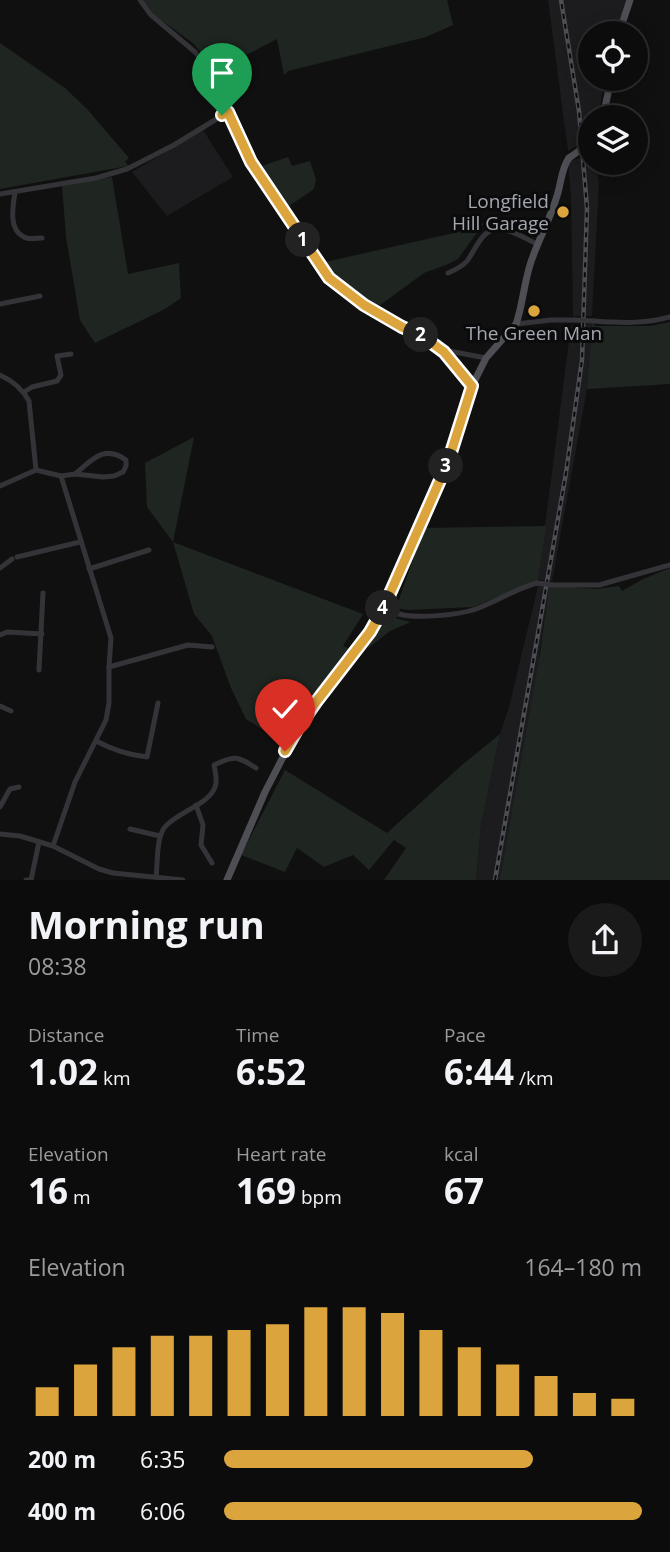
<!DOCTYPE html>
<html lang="en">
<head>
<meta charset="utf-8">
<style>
	body { margin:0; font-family:"Open Sans",sans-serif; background:#1a1a1b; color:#f1f3f6; height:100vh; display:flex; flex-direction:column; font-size:26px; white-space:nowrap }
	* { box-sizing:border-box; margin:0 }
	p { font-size:23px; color:#9a9b9d }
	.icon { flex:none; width:38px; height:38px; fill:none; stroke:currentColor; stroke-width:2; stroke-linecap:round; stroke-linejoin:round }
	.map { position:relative; height:880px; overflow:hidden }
	.side { display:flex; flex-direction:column; background:#0c0c0d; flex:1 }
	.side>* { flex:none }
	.buttons { position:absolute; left:578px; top:21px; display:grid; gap:14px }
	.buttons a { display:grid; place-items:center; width:70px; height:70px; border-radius:50%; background:#0c0c0d; box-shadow:0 4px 18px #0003,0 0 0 2px #2c2c2e; font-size:35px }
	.pin { position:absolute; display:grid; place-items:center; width:60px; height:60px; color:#fff; margin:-72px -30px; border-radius:50% 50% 50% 0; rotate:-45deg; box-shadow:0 0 7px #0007 }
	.pin .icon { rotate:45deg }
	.km { position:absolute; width:35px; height:35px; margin:-18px; border-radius:50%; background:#222; color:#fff; font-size:19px; line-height:35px; text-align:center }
	.round { display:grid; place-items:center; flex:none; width:74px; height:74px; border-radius:37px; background:#1a1a1b }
	.overview { display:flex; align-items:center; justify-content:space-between; height:119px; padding:0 28px }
	h1 { font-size:38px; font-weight:700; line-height:52px }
	.metrics { display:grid; grid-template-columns:repeat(3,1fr); gap:10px; height:119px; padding:7px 28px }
	.metrics div { display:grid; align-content:center }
	.metrics b { font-size:35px; font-weight:700 }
	.metrics small { font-size:19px; font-weight:400 }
	.metrics p { font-size:19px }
	.chart { height:196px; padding:14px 28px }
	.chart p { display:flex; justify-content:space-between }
	.chart svg { width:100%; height:126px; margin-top:7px; stroke:#dca43d; stroke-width:6 }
	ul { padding:0 28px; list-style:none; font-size:23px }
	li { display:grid; grid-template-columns:112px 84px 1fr; align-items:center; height:52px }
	li i { height:18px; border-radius:9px; background:#dca43d }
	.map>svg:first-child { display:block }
	.built { fill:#1c1c1e }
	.green { fill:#1f2520 }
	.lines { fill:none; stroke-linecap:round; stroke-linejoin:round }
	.minor { stroke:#343438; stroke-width:5 }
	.major { stroke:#4e4f54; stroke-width:7 }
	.rail-casing { stroke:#4d4e53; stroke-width:4.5 }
	.rail { stroke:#0b0b0c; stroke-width:2; stroke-dasharray:5; stroke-linecap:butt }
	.minor-bridge { stroke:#343438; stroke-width:5 }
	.major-bridge { stroke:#4e4f54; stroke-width:7 }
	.route-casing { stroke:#fff; stroke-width:14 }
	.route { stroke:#dca43d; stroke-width:9 }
	.poi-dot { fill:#dca43d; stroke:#0b0b0c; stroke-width:2.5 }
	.labels { text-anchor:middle; stroke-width:6; stroke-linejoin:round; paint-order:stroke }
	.poi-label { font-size:19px; fill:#a3a7b0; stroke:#0b0b0c; text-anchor:end }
</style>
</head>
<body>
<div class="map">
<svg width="670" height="880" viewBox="0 0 670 880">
	<rect width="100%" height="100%" fill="#101011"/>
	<g class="built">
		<path d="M 548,0 L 627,0 L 615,33 L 590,33 L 590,79 L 605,79 L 598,117 L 590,117 L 590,138 L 568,151 Z"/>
		<path d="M 203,130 L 233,177 L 167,216 L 132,172 Z"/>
		<path d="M 590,154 L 590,163 L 596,163 L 599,183 L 592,316 L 573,316 L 571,197 L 568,162 Z"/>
		<path d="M 592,323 L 587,389 L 552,581 L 538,580 L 571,326 Z"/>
		<path d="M 538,586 L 549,586 L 539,655 L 539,695 L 509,880 L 476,880 L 481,825 L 500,734 L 509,707 Z"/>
	</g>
	<g class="green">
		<path d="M 143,0 L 447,0 L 453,25 L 426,37 L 288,71 L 284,75 L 277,39 L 220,69 L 228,84 L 222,87 L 210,65 L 193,43 L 154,15 Z"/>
		<path d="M 0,43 L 65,88 L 87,109 L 129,158 L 125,161 L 128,166 L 0,189 Z"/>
		<path d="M 288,157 L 292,166 L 310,161 L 316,179 L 314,189 L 286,208 L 259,167 Z"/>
		<path d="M 112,177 L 128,274 L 179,263 L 181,298 L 165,309 L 95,343 L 80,320 L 66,237 L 62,186 Z"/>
		<path d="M 484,223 L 458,259 L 446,265 L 424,273 L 376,308 C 353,298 335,282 321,263 L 458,232 Z"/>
		<path d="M 670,322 L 670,384 L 587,389 L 592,323 L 596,326 L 650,326 Z"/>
		<path d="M 194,437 L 173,542 L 363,614 L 343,646 L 350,649 L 303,706 L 283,742 L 246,719 L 231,688 L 212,636 L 194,614 L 173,542 L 147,507 L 145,463 Z"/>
		<path d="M 546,526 L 538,580 L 473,607 L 409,610 L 396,608 L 424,528 Z"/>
		<path d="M 670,568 L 670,880 L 500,880 L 540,654 L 549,586 L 596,589 L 619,586 L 622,591 L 643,579 Z"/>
		<path d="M 386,616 L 411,622 L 390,631 L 367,649 Z"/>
		<path d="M 500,734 L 481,825 L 476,880 L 384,880 L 406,848 L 394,840 L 369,870 L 353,855 L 324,867 L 297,848 L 285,872 L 241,855 L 285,770 L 387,833 L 462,765 Z"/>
	</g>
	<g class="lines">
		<g class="minor">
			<path d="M 140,0 L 151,15 L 195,52 L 204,63 L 252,162 L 329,278 L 344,292 L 364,305 L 402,327 L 421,335 L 444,352 L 449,351 L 486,358"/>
			<path d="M 15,192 C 13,206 8,230 24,237 C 29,240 36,238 42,238"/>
			<path d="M 0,194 L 96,178 L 127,169 L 174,145 L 228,112"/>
			<path d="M 448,273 C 455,270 462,267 467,261 C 475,251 481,231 496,229 C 509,228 526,239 537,244"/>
			<path d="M 0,304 L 40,296"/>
			<path d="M 594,321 C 621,323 644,324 670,317"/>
			<path d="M 516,324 L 551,320 L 575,320"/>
			<path d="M 444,352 L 472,386"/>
			<path d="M 0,375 C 13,381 22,388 29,401 L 36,470"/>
			<path d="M 24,392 L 32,387 L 57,381 L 61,375 L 57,356 L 71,354"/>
			<path d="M 0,486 L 36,470 L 61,476 L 75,474 L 103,477 L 114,476 L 123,472 L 126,466 L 126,460 C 104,444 92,460 75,474"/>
			<path d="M 17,557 L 80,542"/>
			<path d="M 0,568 L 12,559"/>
			<path d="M 89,569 L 149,550"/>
			<path d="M 553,585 L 599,585 L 670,565"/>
			<path d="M 384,607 C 388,610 394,613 399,614 C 415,619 460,615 476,609 C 497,601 515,589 537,583"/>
			<path d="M 0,635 L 7,632 L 42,634"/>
			<path d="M 109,667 L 188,645 L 212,647"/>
			<path d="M 39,670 L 43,593"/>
			<path d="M 0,706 L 11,711"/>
			<path d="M 96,741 C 113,750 128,755 147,757 L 158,703"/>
			<path d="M 196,805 L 203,825 L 201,845 L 212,863"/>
			<path d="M 0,807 L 10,789 L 19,787"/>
			<path d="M 130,829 L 160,836"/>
			<path d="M 0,834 L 20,836 L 53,846 L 99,869 L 113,873 L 183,880"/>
			<path d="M 53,846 L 75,782 L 106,720 L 109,703 L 109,667 L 111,638 L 61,476"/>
			<path d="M 156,877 C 158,861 156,841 164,828 C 176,812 209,805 215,787 C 218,780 215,772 214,765 C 235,755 237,756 256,768"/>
			<path d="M 26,880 L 28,880"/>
			<path d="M 31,880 L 39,842"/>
		</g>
		<g class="major">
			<path d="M 619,33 L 630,0"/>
			<path d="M 603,117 L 611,79"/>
			<path d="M 227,880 L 265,792 L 298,728 L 315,702 L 370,632 L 384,607 L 448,462 L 472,386 L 486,358 L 516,324 C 522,308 524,284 530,265 C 537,242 549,222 556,199 C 561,186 561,168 569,158"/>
		</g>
		<defs>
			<path id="rail" d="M 495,880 L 566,473 L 582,360 L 587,208 L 579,111 L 561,0"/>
		</defs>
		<use href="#rail" class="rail-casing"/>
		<use href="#rail" class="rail"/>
		<g class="minor-bridge">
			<path d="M 575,320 L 594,321"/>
			<path d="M 537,583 L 553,585"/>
		</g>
		<path class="major-bridge" d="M 569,158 L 590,143"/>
	</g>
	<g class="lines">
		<defs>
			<path id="route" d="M 222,115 L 228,112 L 251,162 L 329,278 L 364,305 L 402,327 L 421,335 L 444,352 L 472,386 L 448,462 L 384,607 L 370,632 L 316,702 L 298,728 L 285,751"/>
		</defs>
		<use href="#route" class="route-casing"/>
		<use href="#route" class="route"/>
	</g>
	<g class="poi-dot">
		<circle cx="563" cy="212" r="7"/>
		<circle cx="534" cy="311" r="7"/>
	</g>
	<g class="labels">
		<g class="poi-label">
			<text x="549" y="208">Longfield<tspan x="549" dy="22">Hill Garage</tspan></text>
			<text x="534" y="340" text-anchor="middle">The Green Man</text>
		</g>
	</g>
</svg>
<div class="buttons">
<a><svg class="icon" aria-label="locate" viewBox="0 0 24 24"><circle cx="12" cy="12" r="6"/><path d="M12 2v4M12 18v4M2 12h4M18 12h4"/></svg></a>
<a><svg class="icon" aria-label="layers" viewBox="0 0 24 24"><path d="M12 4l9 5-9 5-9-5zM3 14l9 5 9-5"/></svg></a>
</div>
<div class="pin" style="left:222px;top:115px;background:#1e9e55"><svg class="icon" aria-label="arrive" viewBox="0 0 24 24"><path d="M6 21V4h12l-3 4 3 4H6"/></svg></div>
<div class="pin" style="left:285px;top:751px;background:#d93025"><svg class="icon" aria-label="check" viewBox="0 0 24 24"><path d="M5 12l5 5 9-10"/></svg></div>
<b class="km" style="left:303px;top:240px">1</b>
<b class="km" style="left:421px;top:335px">2</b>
<b class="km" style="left:446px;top:466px">3</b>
<b class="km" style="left:383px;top:608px">4</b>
</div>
<section class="side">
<div class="overview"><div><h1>Morning run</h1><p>08:38</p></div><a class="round"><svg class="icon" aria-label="share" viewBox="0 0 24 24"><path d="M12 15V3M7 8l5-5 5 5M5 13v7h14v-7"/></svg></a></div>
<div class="metrics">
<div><p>Distance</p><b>1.02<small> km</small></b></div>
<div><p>Time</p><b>6:52</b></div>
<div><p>Pace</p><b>6:44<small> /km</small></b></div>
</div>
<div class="metrics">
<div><p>Elevation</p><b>16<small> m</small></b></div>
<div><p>Heart rate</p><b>169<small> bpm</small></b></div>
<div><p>kcal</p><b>67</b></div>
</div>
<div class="chart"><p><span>Elevation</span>164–180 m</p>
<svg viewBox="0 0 160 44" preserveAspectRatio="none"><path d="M5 44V34M15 44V26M25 44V20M35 44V16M45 44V16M55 44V14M65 44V12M75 44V6M85 44V6M95 44V8M105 44V14M115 44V20M125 44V26M135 44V30M145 44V36M155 44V38"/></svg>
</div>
<ul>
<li><b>200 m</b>6:35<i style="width:74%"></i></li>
<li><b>400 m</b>6:06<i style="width:100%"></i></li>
</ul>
</section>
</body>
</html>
